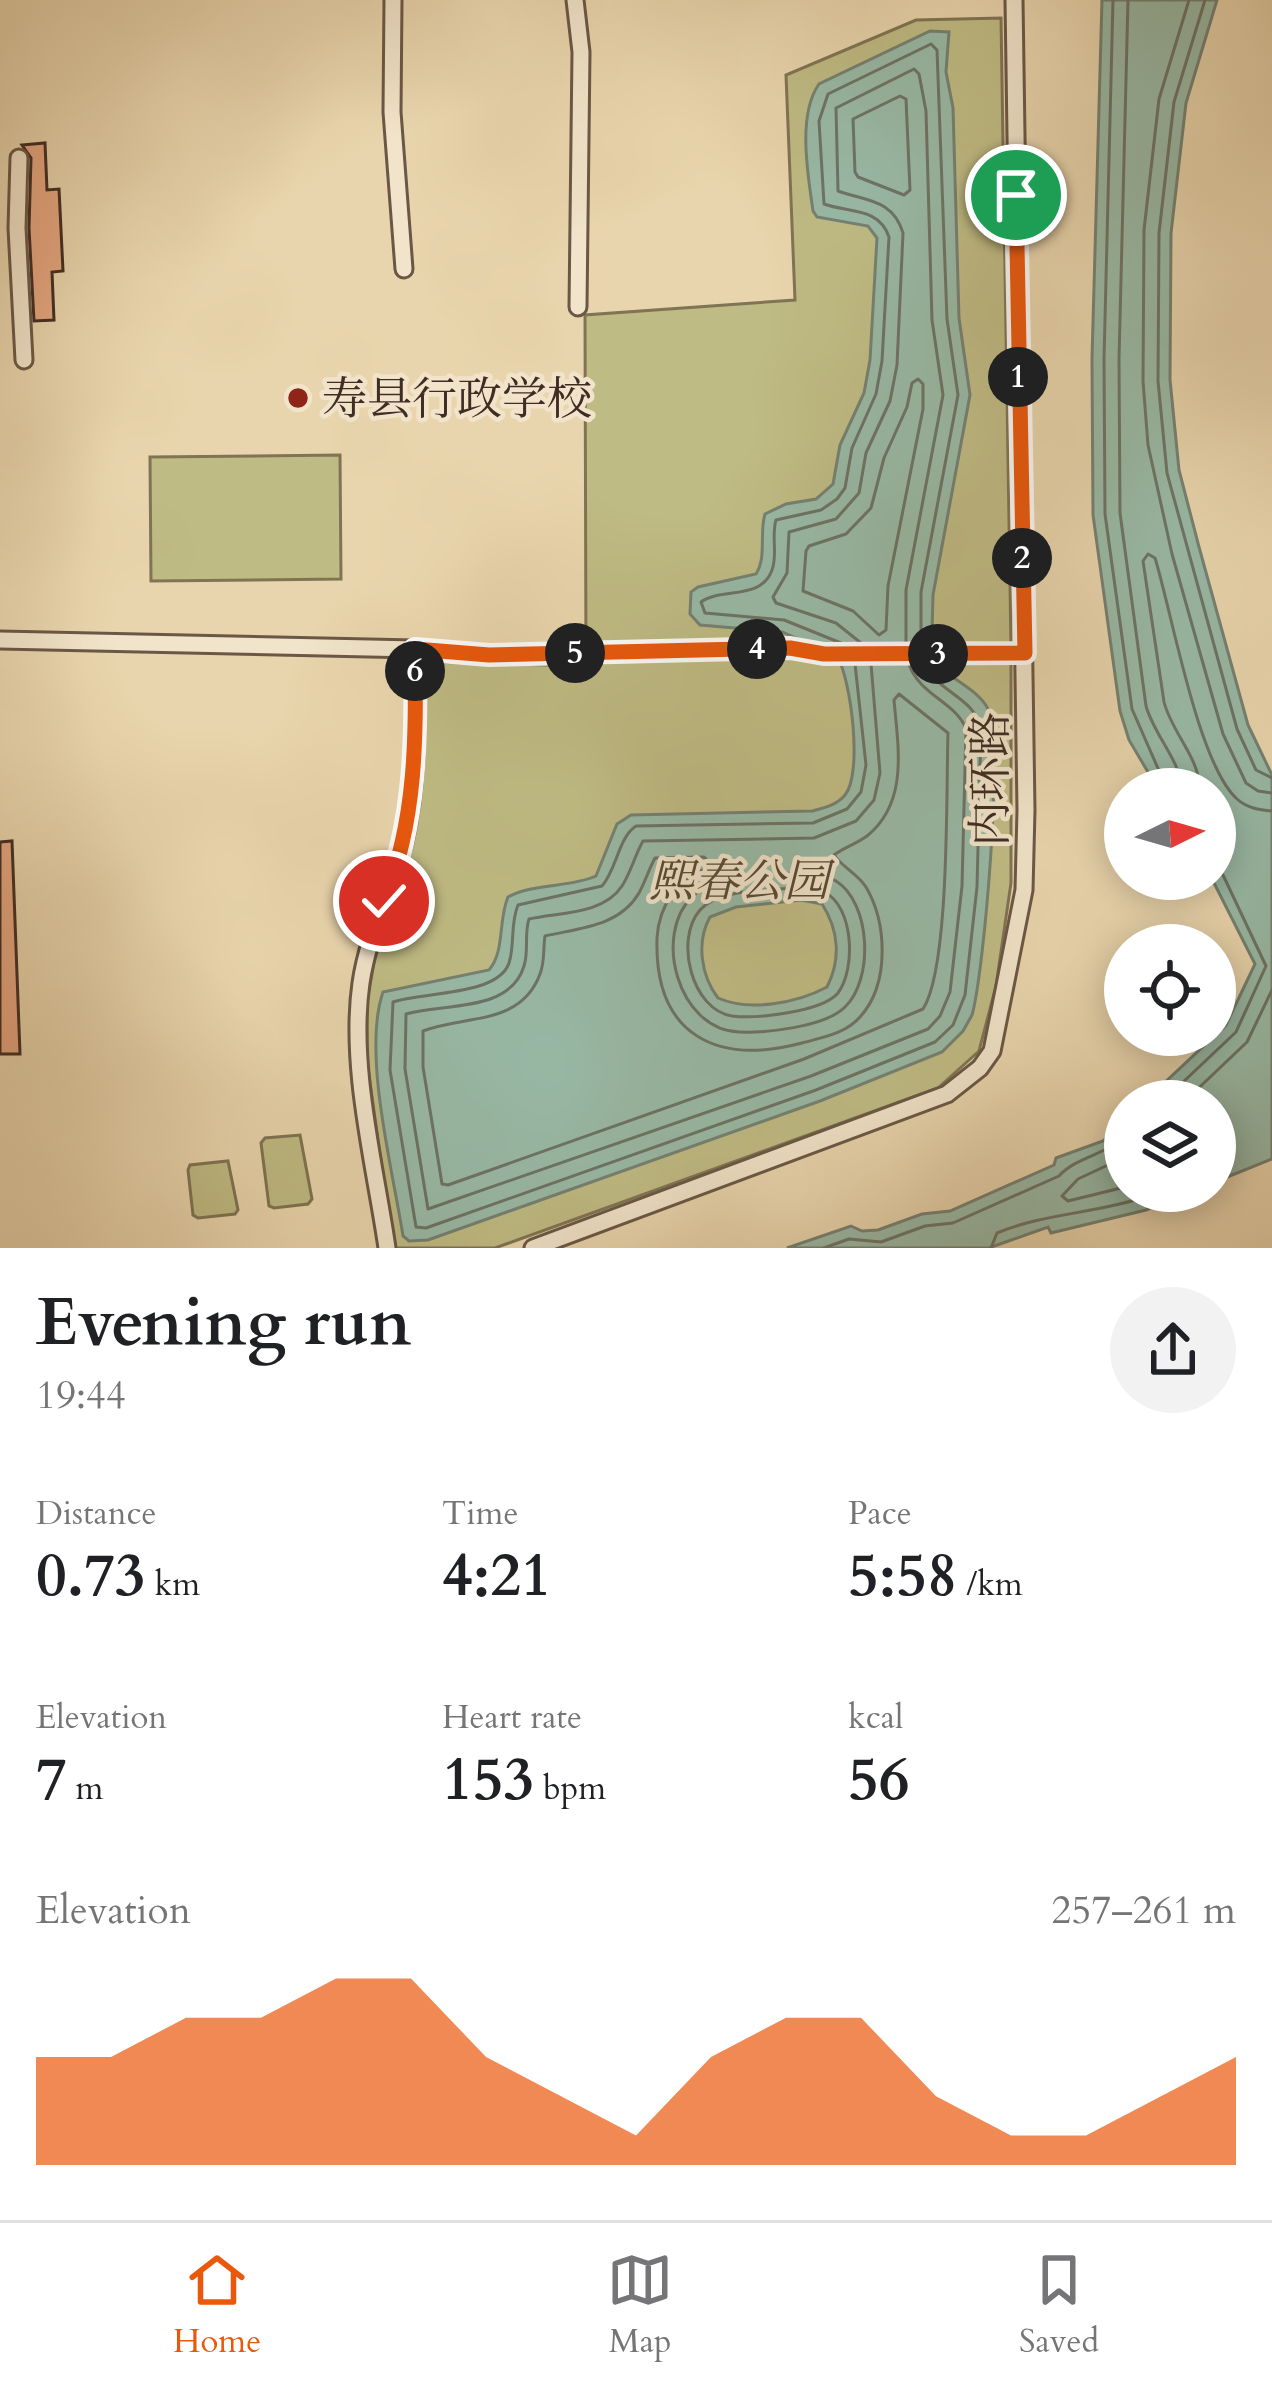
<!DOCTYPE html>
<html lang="en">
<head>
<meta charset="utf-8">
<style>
	body { margin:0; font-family:Cardo,"Noto Serif SC",serif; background:#f2f2f2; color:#202124; height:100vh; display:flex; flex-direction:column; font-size:45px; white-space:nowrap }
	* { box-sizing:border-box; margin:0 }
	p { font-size:39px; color:#757577 }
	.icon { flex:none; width:66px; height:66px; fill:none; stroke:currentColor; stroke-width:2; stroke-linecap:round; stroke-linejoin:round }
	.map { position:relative; height:1248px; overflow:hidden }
	.details { display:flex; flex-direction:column; background:#fff; flex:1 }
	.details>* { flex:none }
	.needle { width:78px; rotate:85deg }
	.fabs { position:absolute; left:1104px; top:768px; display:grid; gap:24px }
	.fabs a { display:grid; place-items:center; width:132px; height:132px; border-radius:50%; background:#fff; box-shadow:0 6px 30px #0003; font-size:60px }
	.pin { position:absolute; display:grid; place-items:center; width:102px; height:102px; color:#fff; margin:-51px; border:6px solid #fff; border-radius:50%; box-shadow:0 3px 12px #0007 }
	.km { position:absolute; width:60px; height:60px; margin:-30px; border-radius:50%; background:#222; color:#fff; font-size:33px; line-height:60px; text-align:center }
	.round { display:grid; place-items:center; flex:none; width:126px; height:126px; border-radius:63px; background:#f2f2f2 }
	.head { display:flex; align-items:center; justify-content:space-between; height:204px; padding:0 36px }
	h1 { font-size:66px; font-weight:600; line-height:90px }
	.metrics { display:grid; grid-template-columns:repeat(3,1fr); gap:18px; height:204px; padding:12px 36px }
	.metrics div { display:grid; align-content:center }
	.metrics b { font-size:60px; font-weight:600 }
	.metrics small { font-size:33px; font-weight:400 }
	.metrics p { font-size:33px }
	.chart { height:336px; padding:24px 36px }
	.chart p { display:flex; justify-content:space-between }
	.chart svg { width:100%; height:216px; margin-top:12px; fill:#ea580c; opacity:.7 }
	.dock { display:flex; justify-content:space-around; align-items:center; height:168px; border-top:3px solid #e0e0e0; background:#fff; font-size:33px; color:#757577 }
	.dock a { display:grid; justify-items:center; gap:6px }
	.dock .active { color:#ea580c }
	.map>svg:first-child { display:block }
	.green { fill:#bfbb84; stroke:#7f7454; stroke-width:3 }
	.water { fill:#98b9a6; stroke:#748172; stroke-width:3; fill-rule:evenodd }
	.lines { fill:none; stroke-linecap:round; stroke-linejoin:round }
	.shore { stroke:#6c7365; stroke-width:3 }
	.building { fill:#e5a680; stroke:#3f2d24; stroke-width:3 }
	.minor-casing { stroke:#6a5746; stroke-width:21 }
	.minor { stroke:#f1e4ca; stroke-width:15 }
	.route-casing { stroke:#fff; stroke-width:24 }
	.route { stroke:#ea580c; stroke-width:15 }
	.poi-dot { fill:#8f2418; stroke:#f1e4ca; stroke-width:4.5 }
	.labels { text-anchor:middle; stroke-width:9; stroke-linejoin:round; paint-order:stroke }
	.poi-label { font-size:45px; fill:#3f2d24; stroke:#f1e4ca; text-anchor:start }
	.street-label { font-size:45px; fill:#3f2d24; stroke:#f1e4ca }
	.park-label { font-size:45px; font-style:italic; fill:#594937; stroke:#f1e4ca }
</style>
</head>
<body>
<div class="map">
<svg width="1272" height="1248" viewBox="0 0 1272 1248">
	<rect width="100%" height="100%" fill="#e9d5ad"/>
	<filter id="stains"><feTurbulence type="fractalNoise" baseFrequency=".00167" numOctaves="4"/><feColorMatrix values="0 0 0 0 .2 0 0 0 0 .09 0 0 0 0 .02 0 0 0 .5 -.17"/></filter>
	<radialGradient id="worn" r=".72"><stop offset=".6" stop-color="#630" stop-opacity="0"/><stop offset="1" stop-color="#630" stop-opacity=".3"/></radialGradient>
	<g class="green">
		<path d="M 1001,18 L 1011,648 L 1011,883 L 996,986 L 979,1051 L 938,1088 L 495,1248 L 393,1248 L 367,1061 L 367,1002 L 376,951 L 411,841 L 421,673 L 425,662 L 586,666 L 585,315 L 795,300 L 786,75 L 916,20 Z"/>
		<path d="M 340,455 L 341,579 L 151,581 L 150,457 Z"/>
		<path d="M 300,1135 L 312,1199 L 308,1204 L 274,1208 L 269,1206 L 261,1143 L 265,1138 Z"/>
		<path d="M 228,1161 L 238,1210 L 235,1214 L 198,1218 L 193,1215 L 188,1170 L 190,1165 Z"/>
	</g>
	<g class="water">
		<path d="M 1102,0 L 1217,0 L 1186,103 L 1171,233 L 1170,380 L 1179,470 L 1199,547 L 1248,725 L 1272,775 L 1272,1159 L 1215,1182 L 1215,1101 L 1145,1101 L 1226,1025 L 1255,964 L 1212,879 L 1215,879 L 1215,789 L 1158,789 L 1129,740 L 1120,711 L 1093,515 L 1092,359 Z"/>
		<path d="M 930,31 L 949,32 L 946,72 L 953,108 L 959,318 L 970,395 L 933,595 L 932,632 L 939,667 C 954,680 979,691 988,709 C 1004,742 984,973 972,1015 L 963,1031 L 942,1052 L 820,1101 L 428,1240 L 409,1241 L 403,1236 C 393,1171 362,1053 383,992 L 489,970 C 505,952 498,920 508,897 C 533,883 569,888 596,876 L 617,824 L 631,815 L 812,811 C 824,808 837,805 845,795 C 863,773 851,679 837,656 L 782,632 L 700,625 L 690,614 L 691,592 L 698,587 L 756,574 C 767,557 759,533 765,514 L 786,504 L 816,499 L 833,484 L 840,445 L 864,393 L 870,360 L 877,238 L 868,226 L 817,217 L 813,211 C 808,175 797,115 819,84 ZM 801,900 L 822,904 C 839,930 841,960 827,987 C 797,1003 750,1012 718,998 C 701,976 696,942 710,917 L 736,907 Z"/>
		<path d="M 1125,1120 L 1125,1191 L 1191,1191 L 1146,1210 L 1051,1233 L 1048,1227 L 989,1248 L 787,1248 L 851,1226 L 862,1231 L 878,1230 L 922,1214 L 950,1211 L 1054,1165 L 1056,1158 L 1103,1141 Z"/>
	</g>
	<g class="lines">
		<g class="shore">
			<path d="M 1113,0 L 1104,359 L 1105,514 L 1132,709 L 1167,789"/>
			<path d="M 1128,0 L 1119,359 L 1120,513 L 1146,706 C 1154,735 1180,760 1182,789"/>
			<path d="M 1189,0 L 1159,99 L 1144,230 L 1143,381 L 1148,445 L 1172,554 L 1223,734 L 1246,783 L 1258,791 L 1272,793"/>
			<path d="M 1205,0 L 1174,102 L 1159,233 L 1158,381 L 1167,473 L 1237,729 L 1256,770 L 1272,778"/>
			<path d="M 900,96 L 906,99 L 910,190 L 904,195 L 858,177 L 855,172 L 853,119 Z"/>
			<path d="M 918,379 L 923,384 L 923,409 L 888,586 L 886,630 L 879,635 L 853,611 L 803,591 L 806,551 L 809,546 L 846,534 L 871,508 L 884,458 L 907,407 L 912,383 Z"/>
			<path d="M 841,643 L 784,620 L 705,613 L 701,602 C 721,587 761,601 772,570 C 778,555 771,536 776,520 L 821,510 L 837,499 L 845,488 L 852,448 L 876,394 L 882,361 L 889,237 C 879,207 849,213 824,204 L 819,121 L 828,94 L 931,44 L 937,50 L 947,319 L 958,395 L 921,592 L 921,643"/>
			<path d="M 861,643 L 836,623 L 776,603 L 773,597 L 787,573 L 789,532 L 836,519 L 859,493 L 866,453 L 890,401 L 897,365 L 903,233 C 893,199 866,201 838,191 L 836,108 L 914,69 L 919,74 L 926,111 L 932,320 L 943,395 L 906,590 L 906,643"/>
			<path d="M 855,664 L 866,765 L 861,792 L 847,809 L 813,823 L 636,826 C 618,838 617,869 602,886 L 518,905 C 510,924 515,945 509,963 C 498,996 421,992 393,1002 L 390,1070 L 416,1227 L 426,1228 L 816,1090 L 935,1042 L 953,1025 L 965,995 L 977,887 L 981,728 C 974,697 937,692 925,664"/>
			<path d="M 871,664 L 880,773 L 874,800 L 856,821 L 814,838 L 643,841 C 635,855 631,872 622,886 C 603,915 559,912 529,919 C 524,934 529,951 524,966 C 510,1013 443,1003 406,1014 L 405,1069 L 428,1209 L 811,1076 L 928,1029 L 940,1016 L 950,992 L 962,886 L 966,729 C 956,702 919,695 909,664"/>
			<path d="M 899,694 L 948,733 C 946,790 950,967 923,1009 L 804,1059 L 448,1185 L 442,1184 L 423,1067 L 423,1031 C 464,1015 521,1026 540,974 C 545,962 543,948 545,936 C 579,928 619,927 639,893 C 645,882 649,869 655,858 L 704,857 L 709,862 L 707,868 C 677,880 659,905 657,938 C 654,1034 715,1066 802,1043 C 823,1037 845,1034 860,1017 C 890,984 887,923 866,887 C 857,873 842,867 834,855 C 843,848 856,844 867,836 C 909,802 898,747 894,700 Z"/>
			<path d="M 1200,789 C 1199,757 1172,733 1164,702 L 1143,561 L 1148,554 L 1155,558 C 1172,613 1198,764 1237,799 C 1247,808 1259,810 1272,811"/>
			<path d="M 800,873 C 812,874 825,874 836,881 C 871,903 874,979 845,1007 C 825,1027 767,1033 739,1032 C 678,1030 652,934 693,896 C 719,873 768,874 800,873 Z"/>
			<path d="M 779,889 C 793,888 811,886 824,892 C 854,906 856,969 838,993 C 822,1012 756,1019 732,1016 C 692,1010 674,940 700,910 C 717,891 756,891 779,889 Z"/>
			<path d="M 1163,1101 L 1236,1032 L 1266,966 L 1223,875 L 1215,868"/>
			<path d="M 1185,1101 L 1247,1042 L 1272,990"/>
			<path d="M 1125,1157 L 1078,1179 L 1062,1196 L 1068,1201 L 1125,1187"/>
			<path d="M 824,1248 L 849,1239 L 881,1242 L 925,1226 L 953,1223 L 1059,1176 C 1076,1157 1105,1155 1125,1137"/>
			<path d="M 991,1248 L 997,1233 C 1050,1211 1106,1214 1160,1191"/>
		</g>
	</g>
	<g class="building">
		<path d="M 45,143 L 47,190 L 59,189 L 63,271 L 52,272 L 54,320 L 34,321 L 29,228 L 31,158 L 22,145 Z"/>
		<path d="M 12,841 L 20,1054 L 0,1054 L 0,842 Z"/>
	</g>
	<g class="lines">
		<defs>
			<g id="minor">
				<path d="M 393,0 L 392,112 L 404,269"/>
				<path d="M 575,0 L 581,52 L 578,307"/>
				<path d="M 19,158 L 17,228 L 24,360"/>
				<path d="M 0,640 L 415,649 L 489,655 L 790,648 L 824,654 L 1025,653"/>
				<path d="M 387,1248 C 375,1165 349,1066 361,983 C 368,934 392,889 404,842 C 419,778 416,714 415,649"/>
				<path d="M 533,1248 L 947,1094 L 980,1068 L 992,1051 L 1024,890 L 1026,810 L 1014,0"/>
			</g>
		</defs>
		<use href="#minor" class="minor-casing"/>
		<use href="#minor" class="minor"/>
	</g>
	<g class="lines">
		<defs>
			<path id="route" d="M 384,901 C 417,819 416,737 415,649 L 489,655 L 790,648 L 824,654 L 1025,653 L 1016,195"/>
		</defs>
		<use href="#route" class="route-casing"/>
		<use href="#route" class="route"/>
	</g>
	<circle class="poi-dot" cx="298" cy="398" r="12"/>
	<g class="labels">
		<g class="poi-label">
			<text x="322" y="414">寿县行政学校</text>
		</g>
		<g class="street-label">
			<text transform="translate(989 779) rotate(-90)" y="16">内环路</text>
		</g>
		<g class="park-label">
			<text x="739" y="896">熙春公园</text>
		</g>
	</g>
	<rect width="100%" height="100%" filter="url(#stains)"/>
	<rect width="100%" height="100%" fill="url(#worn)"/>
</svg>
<div class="fabs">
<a><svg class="needle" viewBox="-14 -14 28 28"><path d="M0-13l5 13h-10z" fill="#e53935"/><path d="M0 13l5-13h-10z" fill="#757577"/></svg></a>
<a><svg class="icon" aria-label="locate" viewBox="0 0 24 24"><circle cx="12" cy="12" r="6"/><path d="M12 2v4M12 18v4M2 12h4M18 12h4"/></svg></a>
<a><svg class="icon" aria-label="layers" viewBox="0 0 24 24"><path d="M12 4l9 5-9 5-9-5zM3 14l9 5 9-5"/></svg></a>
</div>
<div class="pin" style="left:1016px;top:195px;background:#1e9e55"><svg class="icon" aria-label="arrive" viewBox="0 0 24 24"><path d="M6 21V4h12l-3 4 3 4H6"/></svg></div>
<div class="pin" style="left:384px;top:901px;background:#d93025"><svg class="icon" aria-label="check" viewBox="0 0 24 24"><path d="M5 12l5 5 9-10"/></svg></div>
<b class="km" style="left:1018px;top:377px">1</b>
<b class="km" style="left:1022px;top:558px">2</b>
<b class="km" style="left:938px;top:654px">3</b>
<b class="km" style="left:757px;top:649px">4</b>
<b class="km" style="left:575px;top:653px">5</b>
<b class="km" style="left:415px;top:671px">6</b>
</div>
<section class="details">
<div class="head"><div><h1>Evening run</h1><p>19:44</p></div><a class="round"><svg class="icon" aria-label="share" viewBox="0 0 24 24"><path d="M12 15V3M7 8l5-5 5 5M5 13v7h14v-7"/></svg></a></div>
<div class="metrics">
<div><p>Distance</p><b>0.73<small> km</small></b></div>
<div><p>Time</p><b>4:21</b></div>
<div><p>Pace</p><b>5:58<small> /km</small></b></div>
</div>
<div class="metrics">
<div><p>Elevation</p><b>7<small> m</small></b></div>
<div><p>Heart rate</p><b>153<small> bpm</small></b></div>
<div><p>kcal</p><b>56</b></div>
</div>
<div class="chart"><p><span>Elevation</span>257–261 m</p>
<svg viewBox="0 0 160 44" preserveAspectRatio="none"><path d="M0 44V22L10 22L20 14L30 14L40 6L50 6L60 22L70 30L80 38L90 22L100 14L110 14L120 30L130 38L140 38L150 30L160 22V44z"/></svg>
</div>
</section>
<nav class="dock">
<a class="active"><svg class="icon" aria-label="home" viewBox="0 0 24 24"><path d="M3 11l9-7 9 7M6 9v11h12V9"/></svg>Home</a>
<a><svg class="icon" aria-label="map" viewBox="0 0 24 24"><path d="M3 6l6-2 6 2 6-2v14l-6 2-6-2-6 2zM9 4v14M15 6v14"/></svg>Map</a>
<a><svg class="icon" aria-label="saved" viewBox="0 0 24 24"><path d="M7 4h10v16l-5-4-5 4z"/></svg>Saved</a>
</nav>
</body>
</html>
